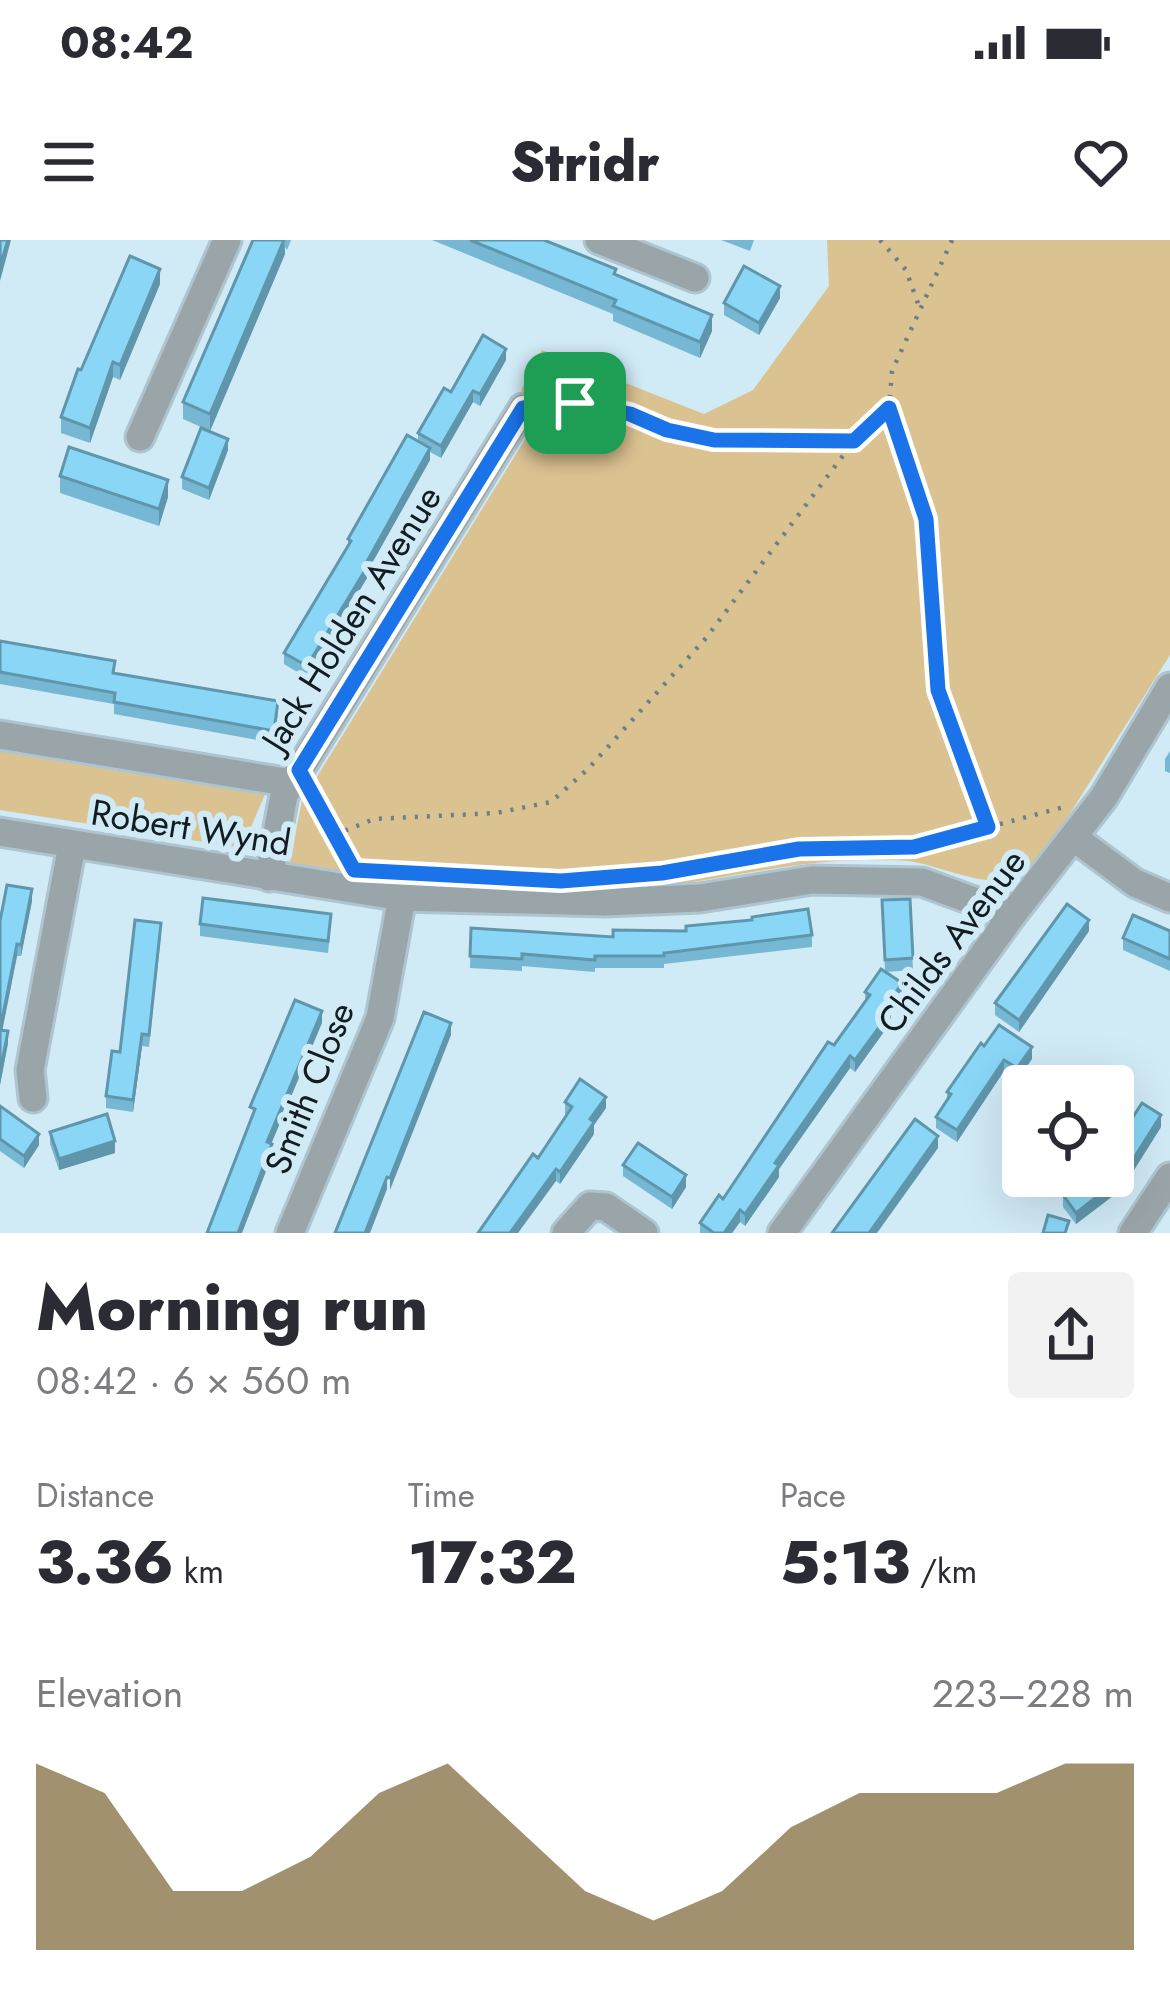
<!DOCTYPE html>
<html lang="en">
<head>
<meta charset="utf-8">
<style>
	body { margin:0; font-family:Jost,sans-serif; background:#f2f2f3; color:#2b2b33; height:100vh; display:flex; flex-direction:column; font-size:45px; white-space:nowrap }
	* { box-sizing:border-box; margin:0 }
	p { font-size:39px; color:#7c7c81 }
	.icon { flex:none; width:66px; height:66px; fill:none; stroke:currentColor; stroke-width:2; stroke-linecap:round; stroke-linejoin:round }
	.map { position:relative; height:993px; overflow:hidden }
	.sheet { display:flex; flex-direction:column; background:#fff; flex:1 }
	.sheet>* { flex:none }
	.tools { position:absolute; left:1002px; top:825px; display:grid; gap:24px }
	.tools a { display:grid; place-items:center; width:132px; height:132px; border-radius:12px; background:#fff; box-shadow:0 12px 48px #0002; font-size:60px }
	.pin { position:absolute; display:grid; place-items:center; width:102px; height:102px; color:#fff; margin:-51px; border-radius:24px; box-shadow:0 6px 18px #0006 }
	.round { display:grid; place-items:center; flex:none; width:126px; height:126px; border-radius:12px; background:#f2f2f3 }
	.head { display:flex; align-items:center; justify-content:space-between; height:204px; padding:0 36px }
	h1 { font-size:66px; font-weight:800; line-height:90px }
	.stats { display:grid; grid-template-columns:repeat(3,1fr); gap:18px; height:204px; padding:12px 36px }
	.stats div { display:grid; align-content:center }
	.stats b { font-size:60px; font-weight:800 }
	.stats small { font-size:33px; font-weight:400 }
	.stats p { font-size:33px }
	.chart { height:336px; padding:24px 36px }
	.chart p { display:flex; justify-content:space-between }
	.chart svg { width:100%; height:216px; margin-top:12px; fill:#7a6333; opacity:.7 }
	.status { display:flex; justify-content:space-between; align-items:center; height:84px; padding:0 60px; background:#fff; direction:ltr }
	.status svg { height:33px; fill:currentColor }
	header { display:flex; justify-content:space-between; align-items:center; height:156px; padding:0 36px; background:#fff; font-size:54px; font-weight:800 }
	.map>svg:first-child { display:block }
	.green { fill:#dbc291 }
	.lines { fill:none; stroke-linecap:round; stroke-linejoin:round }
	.minor-casing { stroke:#aec5d0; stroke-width:33 }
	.path { stroke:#6d7f87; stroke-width:4.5; stroke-dasharray:3 9; stroke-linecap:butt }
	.minor { stroke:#9aa5aa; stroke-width:27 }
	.wall { fill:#76b8d4 }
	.shaded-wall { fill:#6096ac }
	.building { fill:#89d6f6; stroke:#6096ac; stroke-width:3 }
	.route-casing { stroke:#fff; stroke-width:24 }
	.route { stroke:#1a73e8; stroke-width:15 }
	.labels { text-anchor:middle; stroke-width:12; stroke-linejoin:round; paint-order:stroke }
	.street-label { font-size:36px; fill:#131c21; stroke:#d0eaf6 }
</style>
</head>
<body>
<div class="status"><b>08:42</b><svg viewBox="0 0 49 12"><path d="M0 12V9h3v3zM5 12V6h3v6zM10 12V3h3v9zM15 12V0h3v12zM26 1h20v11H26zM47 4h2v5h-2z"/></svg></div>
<header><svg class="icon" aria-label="menu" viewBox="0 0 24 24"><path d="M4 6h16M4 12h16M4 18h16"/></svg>Stridr<svg class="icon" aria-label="heart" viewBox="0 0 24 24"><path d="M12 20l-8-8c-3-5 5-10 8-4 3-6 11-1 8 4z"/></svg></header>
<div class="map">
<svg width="1170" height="993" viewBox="0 0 1170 993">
	<rect width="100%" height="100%" fill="#d0eaf6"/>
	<g class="green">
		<path d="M 827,0 L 1170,0 L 1170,415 L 1035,629 C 997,655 955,630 914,622 C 899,619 883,621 868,620 C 792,620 718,641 643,649 C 526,660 403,648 289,624 L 302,561 L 540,175 L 521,150 L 542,110 L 704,174 L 753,150 L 829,46 Z"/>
		<path d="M 0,506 L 266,552 L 242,608 L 0,570 Z"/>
	</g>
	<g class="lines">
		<defs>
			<g id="minor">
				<path d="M 599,0 L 695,38"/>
				<path d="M 140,197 L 227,0"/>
				<path d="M 0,495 L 291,543"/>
				<path d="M 0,592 L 402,657 L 605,662 L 700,658 L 812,640 L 922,642 L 1012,675"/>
				<path d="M 1073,597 L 1135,643 L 1170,658"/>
				<path d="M 269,637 L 284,555 L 523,168"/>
				<path d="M 33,858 L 30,830 L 72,605"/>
				<path d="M 290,993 L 380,778 L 402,657"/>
				<path d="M 566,993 L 590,966 L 606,967 L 644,993"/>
				<path d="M 782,993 L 1012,675 L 1104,557 L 1170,447"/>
				<path d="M 1133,993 L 1170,937"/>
			</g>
		</defs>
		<use href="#minor" class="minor-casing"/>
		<g class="path">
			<path d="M 880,0 L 906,30 L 920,69"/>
			<path d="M 952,0 L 892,131 L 889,168 L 925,279 L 938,450 L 988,587"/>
			<path d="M 547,165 C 610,160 653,192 712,199 C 759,205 807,198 854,201"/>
			<path d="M 312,555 L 350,624"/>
			<path d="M 334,595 L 374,579 L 496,573 L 551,562 L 589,528 L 706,398 L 854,201 L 889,168"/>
			<path d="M 669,632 L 799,609 L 914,607 L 1064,567"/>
		</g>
		<use href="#minor" class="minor"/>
	</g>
	<g class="wall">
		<path d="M 253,0 L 291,0 L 287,10 L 285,7 L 285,14 L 210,191 L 183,179 L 183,162 Z"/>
		<path d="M 432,0 L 544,0 L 616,35 L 712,91 L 700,118 L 613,81 L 613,74 Z"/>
		<path d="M 721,0 L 754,0 L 750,11 Z"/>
		<path d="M 160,44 L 120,140 L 113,137 L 90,203 L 61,193 L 61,177 L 81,130 Z"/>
		<path d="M 780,58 L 759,95 L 724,75 L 724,63 Z"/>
		<path d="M 506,120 L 480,166 L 473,162 L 441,218 L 430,212 L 430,220 L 367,332 L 367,338 L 307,438 L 284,424 L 284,413 L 348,306 L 348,299 L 418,202 L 418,193 L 451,152 Z"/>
		<path d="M 228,210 L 209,260 L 182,249 L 182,237 Z"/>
		<path d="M 60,236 L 168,257 L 159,286 L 60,253 Z"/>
		<path d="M 0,401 L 115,433 L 278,473 L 274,503 L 114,474 L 114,464 L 0,444 Z"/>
		<path d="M 1170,511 L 1170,533 L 1165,531 L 1165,519 Z"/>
		<path d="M 910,659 L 913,730 L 886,732 L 902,755 L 891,771 L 891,782 L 855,832 L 850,828 L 779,929 L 779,937 L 745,986 L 740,982 L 732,993 L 700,993 L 700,983 L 723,959 L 865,762 L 865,752 L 885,731 L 882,660 Z"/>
		<path d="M 32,661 L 21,716 L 17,716 L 2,790 L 8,803 L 0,845 L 0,681 Z"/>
		<path d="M 200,684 L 331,685 L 328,713 L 200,696 Z"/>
		<path d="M 471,688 L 613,697 L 812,695 L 812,707 L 664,724 L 664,728 L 595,728 L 595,732 L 522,726 L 522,731 L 470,728 Z"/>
		<path d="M 1089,691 L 1019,792 L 995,775 L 995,763 Z"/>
		<path d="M 1170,691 L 1170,731 L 1123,710 L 1123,698 Z"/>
		<path d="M 161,695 L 149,807 L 142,806 L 133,872 L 106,868 L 106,856 L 120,812 Z"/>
		<path d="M 984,806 L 1032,819 L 1017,840 L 1004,831 L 957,902 L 936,888 L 936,877 L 947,860 L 947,852 Z"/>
		<path d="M 565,862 L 606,868 L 594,885 L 594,894 L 560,944 L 556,941 L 538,918 L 567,875 L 565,874 Z"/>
		<path d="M 0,866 L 39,905 L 24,928 L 0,911 Z"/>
		<path d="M 1161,887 L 1122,949 L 1076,984 L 1063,967 L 1063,955 Z"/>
		<path d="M 50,892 L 115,913 L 59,930 L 50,904 Z"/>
		<path d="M 623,925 L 686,947 L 672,969 L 623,936 Z"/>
	</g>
	<g class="shaded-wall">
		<path d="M 8,0 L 11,0 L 0,41 L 0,26 Z"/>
		<path d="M 284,0 L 285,14 L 210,191 L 210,174 Z"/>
		<path d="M 160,29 L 160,44 L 120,140 L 120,125 Z"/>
		<path d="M 780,46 L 780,58 L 759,95 L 759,83 Z"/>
		<path d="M 712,75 L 712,91 L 700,118 L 700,102 Z"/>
		<path d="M 506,109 L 506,120 L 480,166 L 480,154 Z"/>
		<path d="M 113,122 L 113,137 L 90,203 L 90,188 Z"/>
		<path d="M 473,151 L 473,162 L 441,218 L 441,206 Z"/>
		<path d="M 228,199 L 228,210 L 209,260 L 209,248 Z"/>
		<path d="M 430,208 L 430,220 L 367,332 L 367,338 L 307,438 L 307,426 Z"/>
		<path d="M 168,240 L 168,257 L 159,286 L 159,269 Z"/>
		<path d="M 32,649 L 32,661 L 21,716 L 21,705 Z"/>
		<path d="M 1089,680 L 1089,691 L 1019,792 L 1019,780 Z"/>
		<path d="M 17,704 L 17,716 L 0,802 L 0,790 Z"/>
		<path d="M 902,743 L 902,755 L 891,771 L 891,782 L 855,832 L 855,820 L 886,767 Z"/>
		<path d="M 322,771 L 322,783 L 267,914 L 267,902 Z"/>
		<path d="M 451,783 L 451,795 L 390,950 L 390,938 Z"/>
		<path d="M 8,791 L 8,803 L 0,845 L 0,833 Z"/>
		<path d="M 142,794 L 142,806 L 133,872 L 133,860 Z"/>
		<path d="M 1032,807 L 1032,819 L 1017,840 L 1017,828 Z"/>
		<path d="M 850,816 L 850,828 L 779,929 L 779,937 L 745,986 L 745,974 L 775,923 Z"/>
		<path d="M 1004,820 L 1004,831 L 957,902 L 957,890 Z"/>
		<path d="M 606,857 L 606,868 L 594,885 L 594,894 L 560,944 L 560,932 L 590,879 Z"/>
		<path d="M 1161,875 L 1161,887 L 1122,949 L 1076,984 L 1076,973 Z"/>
		<path d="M 39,894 L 39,905 L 24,928 L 24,916 Z"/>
		<path d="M 938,896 L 938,908 L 877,993 L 869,993 Z"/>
		<path d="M 115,901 L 115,913 L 59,930 L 59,919 Z"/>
		<path d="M 272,904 L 272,916 L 242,993 L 238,993 Z"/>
		<path d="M 556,929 L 556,941 L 518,993 L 510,993 Z"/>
		<path d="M 686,935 L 686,947 L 672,969 L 672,957 Z"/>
		<path d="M 387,937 L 387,949 L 370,993 L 365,993 Z"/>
		<path d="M 740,970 L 740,982 L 732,993 L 724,993 Z"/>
	</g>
	<g class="building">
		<path d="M 0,0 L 8,0 L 0,26 Z"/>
		<path d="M 253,0 L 284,0 L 210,174 L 183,162 Z"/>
		<path d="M 470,0 L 544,0 L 616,29 L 614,34 L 712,75 L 700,102 L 613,66 L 616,60 Z"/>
		<path d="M 130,16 L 160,29 L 120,125 L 113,122 L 90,188 L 61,177 L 78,129 L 81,130 Z"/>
		<path d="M 744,26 L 780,46 L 759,83 L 724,63 Z"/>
		<path d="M 483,95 L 506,109 L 480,154 L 473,151 L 441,206 L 418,193 L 444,148 L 451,152 Z"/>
		<path d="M 201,188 L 228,199 L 209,248 L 182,237 Z"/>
		<path d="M 407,195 L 430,208 L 365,325 L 367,327 L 307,426 L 284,413 L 351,301 L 348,299 Z"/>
		<path d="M 69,207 L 168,240 L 159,269 L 60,236 Z"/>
		<path d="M 0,401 L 115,421 L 113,433 L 278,461 L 274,491 L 114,462 L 115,453 L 0,432 Z"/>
		<path d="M 7,645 L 32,649 L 21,705 L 17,704 L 0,790 L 8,791 L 0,833 L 0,681 Z"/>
		<path d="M 203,658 L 331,674 L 328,701 L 200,684 Z"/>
		<path d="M 910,659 L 913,718 L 885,720 L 882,660 Z"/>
		<path d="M 1067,664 L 1089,680 L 1019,780 L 995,763 Z"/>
		<path d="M 808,669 L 812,695 L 664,713 L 664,716 L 595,716 L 595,720 L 522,714 L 522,719 L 470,716 L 471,688 L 613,697 L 613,690 L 686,691 L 686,686 L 752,680 L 752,677 Z"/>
		<path d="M 1133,675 L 1170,691 L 1170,719 L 1123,698 Z"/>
		<path d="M 135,680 L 161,683 L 149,795 L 142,794 L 133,860 L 106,856 L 112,811 L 120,812 Z"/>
		<path d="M 881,729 L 902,743 L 886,767 L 891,771 L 855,820 L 850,816 L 775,923 L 779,925 L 745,974 L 740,970 L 724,993 L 714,993 L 700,983 L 719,955 L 723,959 L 828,802 L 834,805 L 870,755 L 865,752 Z"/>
		<path d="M 295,760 L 322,771 L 267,902 L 272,904 L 238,993 L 207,993 L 255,869 L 250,867 Z"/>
		<path d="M 424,772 L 451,783 L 390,938 L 387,937 L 365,993 L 335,993 Z"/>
		<path d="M 999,785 L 1032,807 L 1017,828 L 1004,820 L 957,890 L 936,877 L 951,854 L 947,852 L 981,803 L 984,806 Z"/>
		<path d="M 580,839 L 606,857 L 590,879 L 594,882 L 560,932 L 556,929 L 510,993 L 478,993 L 533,914 L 538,918 L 572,867 L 565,862 Z"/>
		<path d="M 1142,863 L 1161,875 L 1122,937 L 1076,973 L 1063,955 L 1087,936 L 1113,936 L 1113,908 Z"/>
		<path d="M 0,866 L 39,894 L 24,916 L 0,899 Z"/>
		<path d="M 107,874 L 115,901 L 59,919 L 50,892 Z"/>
		<path d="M 915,879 L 938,896 L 869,993 L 832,993 Z"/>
		<path d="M 638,903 L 686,935 L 672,957 L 623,925 Z"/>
		<path d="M 1048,975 L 1069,981 L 1065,993 L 1043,993 Z"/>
	</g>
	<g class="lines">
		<defs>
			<path id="route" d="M 575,163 L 630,174 L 667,190 L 714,200 L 854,201 L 889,168 L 926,279 L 938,450 L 988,587 L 914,607 L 799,609 L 662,633 L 561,641 L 354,630 L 299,530 L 523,168 Z"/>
		</defs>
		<use href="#route" class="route-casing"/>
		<use href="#route" class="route"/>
	</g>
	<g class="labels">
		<g class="street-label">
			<text transform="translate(351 378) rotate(-58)" y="13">Jack Holden Avenue</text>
			<text transform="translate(191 587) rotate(9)" y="13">Robert Wynd</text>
			<text transform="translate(951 701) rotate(-53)" y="13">Childs Avenue</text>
			<text transform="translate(309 848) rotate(-68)" y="13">Smith Close</text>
		</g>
	</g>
</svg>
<div class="tools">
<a><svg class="icon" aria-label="locate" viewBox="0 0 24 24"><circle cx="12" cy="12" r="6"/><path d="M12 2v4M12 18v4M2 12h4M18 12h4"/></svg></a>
</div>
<div class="pin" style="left:575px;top:163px;background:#1e9e55"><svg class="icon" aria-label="arrive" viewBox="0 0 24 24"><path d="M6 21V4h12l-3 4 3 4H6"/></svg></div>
</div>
<section class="sheet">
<div class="head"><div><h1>Morning run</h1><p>08:42 · 6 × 560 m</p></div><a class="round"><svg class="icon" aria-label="share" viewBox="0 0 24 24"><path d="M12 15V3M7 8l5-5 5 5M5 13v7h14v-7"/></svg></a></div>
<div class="stats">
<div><p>Distance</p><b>3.36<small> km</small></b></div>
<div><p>Time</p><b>17:32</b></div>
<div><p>Pace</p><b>5:13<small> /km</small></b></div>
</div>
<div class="chart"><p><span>Elevation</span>223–228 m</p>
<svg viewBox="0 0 160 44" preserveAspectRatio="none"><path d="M0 44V6L10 12L20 32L30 32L40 25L50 12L60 6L70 19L80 32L90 38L100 32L110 19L120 12L130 12L140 12L150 6L160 6V44z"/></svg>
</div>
</section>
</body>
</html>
